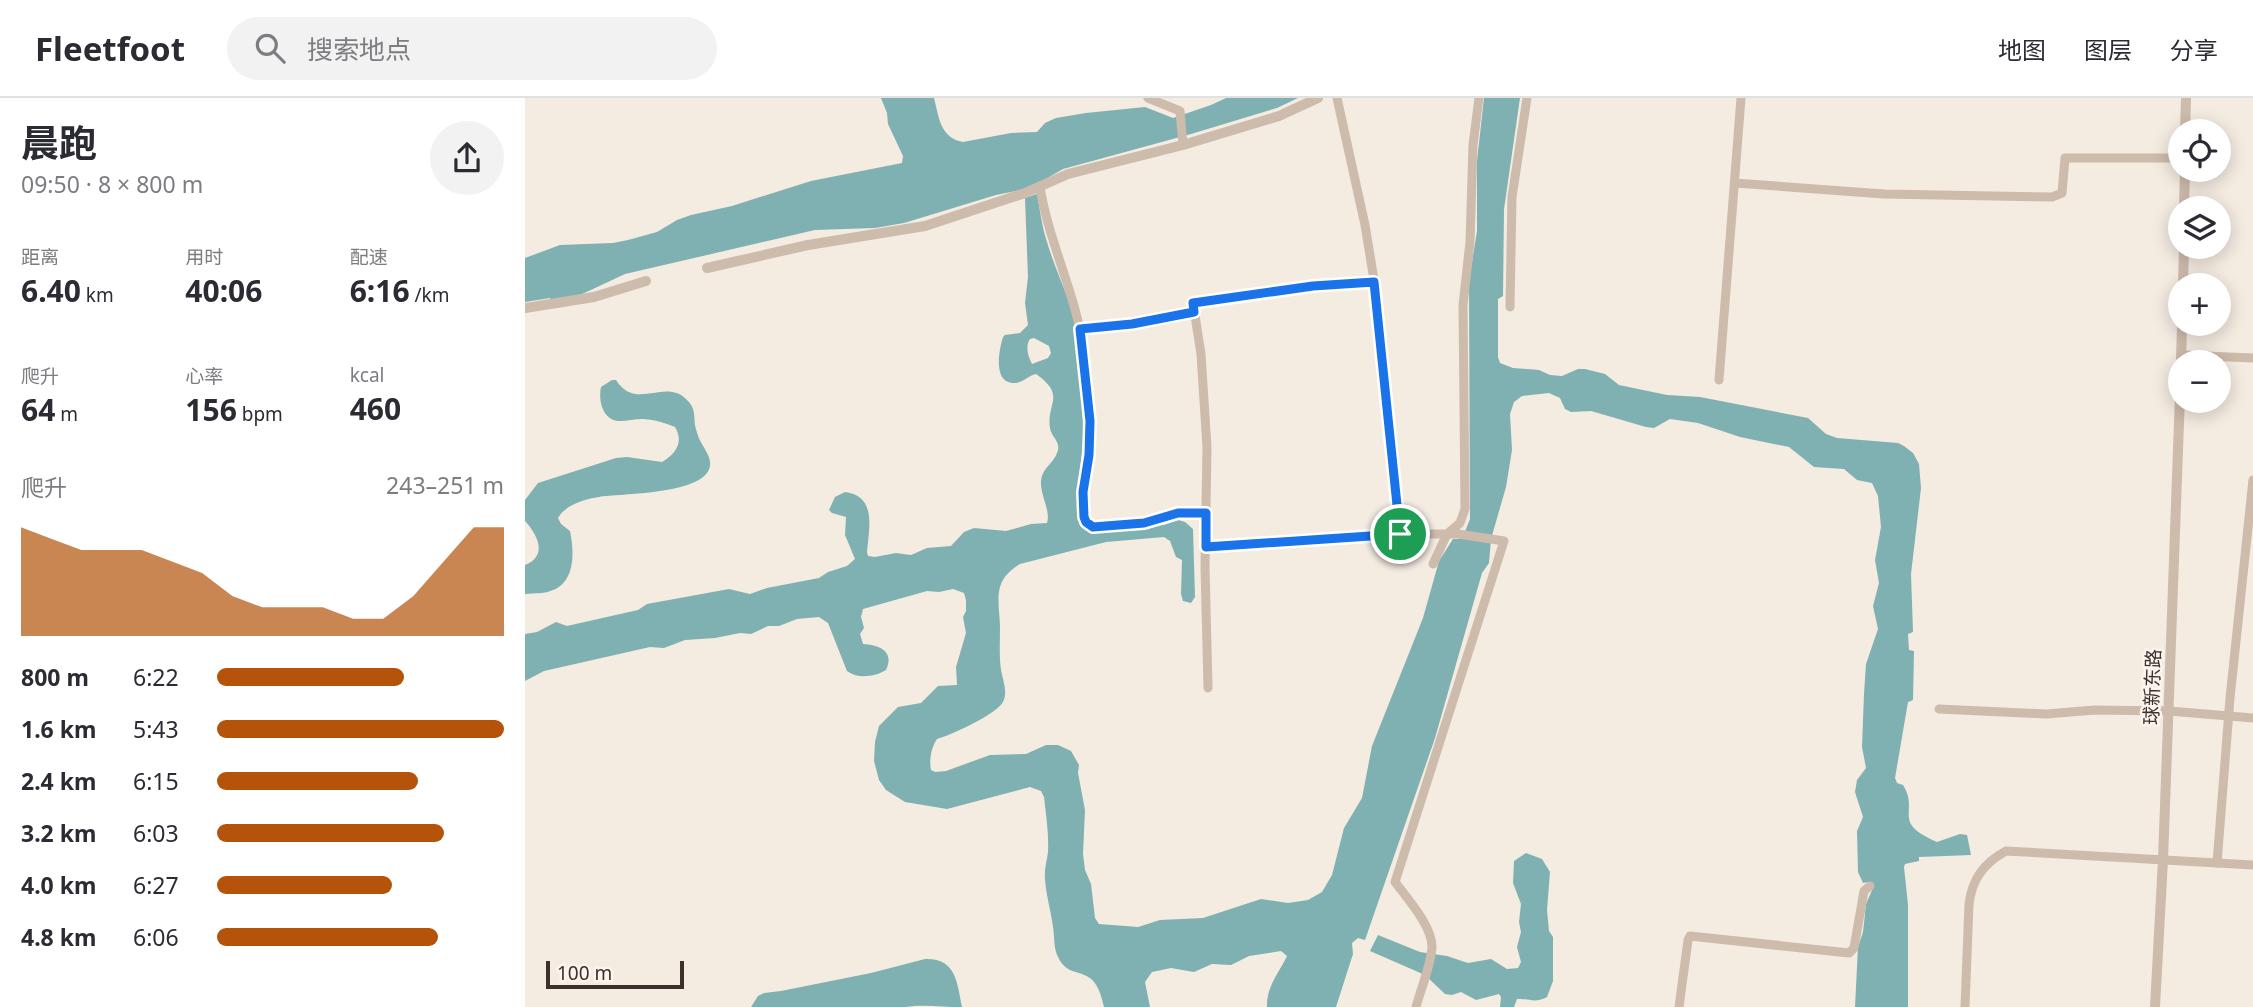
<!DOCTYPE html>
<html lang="zh">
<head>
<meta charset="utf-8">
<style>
	body { margin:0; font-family:"Noto Sans","Noto Sans SC",sans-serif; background:#f2f2f3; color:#2b2b33; height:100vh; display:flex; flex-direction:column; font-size:26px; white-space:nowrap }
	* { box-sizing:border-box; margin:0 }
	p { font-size:23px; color:#7c7c81 }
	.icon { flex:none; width:38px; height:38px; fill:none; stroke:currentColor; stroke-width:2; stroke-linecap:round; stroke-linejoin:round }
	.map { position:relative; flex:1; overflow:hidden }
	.details { display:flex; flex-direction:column; background:#fff; width:525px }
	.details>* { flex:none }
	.tools { position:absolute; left:1643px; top:21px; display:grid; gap:14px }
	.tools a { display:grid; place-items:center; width:63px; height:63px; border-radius:50%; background:#fff; box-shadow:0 4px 18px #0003; font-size:35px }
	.scale { position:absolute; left:21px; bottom:18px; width:138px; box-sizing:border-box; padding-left:7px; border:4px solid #3b302b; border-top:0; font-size:19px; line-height:24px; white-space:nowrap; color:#3b302b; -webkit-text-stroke:5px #fbf5ee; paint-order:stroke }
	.pin { position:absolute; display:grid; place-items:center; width:60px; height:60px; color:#fff; margin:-30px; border:4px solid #fff; border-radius:50%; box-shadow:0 2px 7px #0007 }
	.round { display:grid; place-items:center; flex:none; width:74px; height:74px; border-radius:37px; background:#f2f2f3 }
	.headline { display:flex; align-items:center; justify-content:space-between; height:119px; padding:0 21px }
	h1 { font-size:38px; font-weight:700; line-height:52px }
	.metrics { display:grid; grid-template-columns:repeat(3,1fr); gap:10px; height:119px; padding:7px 21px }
	.metrics div { display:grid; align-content:center }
	.metrics b { font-size:30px; font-weight:700 }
	.metrics small { font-size:19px; font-weight:400 }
	.metrics p { font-size:19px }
	.chart { height:196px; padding:14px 21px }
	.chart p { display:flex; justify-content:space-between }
	.chart svg { width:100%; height:126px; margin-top:7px; fill:#b45309; opacity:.7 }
	ul { padding:0 21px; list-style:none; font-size:23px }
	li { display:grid; grid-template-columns:112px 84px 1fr; align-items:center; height:52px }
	li i { height:18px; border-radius:9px; background:#b45309 }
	header { display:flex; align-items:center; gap:42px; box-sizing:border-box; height:98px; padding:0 35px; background:#fff; border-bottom:2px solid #e1e1e2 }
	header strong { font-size:33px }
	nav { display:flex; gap:38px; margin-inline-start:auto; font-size:24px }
	.search { width:490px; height:63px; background:#f2f2f3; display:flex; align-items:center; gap:18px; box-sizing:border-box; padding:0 24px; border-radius:38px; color:#7c7c81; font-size:26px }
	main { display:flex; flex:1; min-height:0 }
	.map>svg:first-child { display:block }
	.water { fill:#7fb0b2; fill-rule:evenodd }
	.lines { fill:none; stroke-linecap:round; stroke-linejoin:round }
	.minor { stroke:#cdbbac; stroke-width:9 }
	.tertiary { stroke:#cdbbac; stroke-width:10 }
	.route-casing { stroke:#fff; stroke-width:14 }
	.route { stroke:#1a73e8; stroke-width:9 }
	.labels { text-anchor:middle; stroke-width:5; stroke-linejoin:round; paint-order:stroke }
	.street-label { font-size:19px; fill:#3b302b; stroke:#fbf5ee }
</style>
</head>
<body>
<header>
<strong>Fleetfoot</strong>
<div class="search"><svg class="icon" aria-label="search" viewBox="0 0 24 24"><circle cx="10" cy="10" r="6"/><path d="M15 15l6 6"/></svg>搜索地点</div>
<nav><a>地图</a><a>图层</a><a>分享</a></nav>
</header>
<main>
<section class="details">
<div class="headline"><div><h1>晨跑</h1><p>09:50 · 8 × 800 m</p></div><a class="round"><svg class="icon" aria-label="share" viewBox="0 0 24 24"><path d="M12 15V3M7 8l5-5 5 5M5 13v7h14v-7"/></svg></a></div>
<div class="metrics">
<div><p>距离</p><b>6.40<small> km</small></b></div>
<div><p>用时</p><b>40:06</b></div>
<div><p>配速</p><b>6:16<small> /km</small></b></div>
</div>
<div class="metrics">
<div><p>爬升</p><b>64<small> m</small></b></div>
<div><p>心率</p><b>156<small> bpm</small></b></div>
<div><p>kcal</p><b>460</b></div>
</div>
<div class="chart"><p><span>爬升</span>243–251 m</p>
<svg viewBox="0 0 160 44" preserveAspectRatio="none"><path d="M0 44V6L10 10L20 14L30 14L40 14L50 18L60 22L70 30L80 34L90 34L100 34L110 38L120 38L130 30L140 18L150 6L160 6V44z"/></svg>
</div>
<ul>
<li><b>800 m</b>6:22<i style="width:65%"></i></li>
<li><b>1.6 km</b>5:43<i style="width:100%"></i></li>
<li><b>2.4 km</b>6:15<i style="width:70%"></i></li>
<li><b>3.2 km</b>6:03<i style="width:79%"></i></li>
<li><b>4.0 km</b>6:27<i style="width:61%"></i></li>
<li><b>4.8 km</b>6:06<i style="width:77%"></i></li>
</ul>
</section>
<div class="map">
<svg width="1728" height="909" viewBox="0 0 1728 909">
	<rect width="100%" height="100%" fill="#f4ebe1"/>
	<g class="water">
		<path d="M 356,0 L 409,0 C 414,19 415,40 438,44 L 486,35 L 512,34 L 520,25 L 531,20 L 561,15 L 620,9 L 648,20 L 686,7 L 701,0 L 773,0 L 752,10 L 666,36 L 538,71 L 505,90 L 471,97 L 379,125 L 350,130 L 290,132 L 100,176 L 53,198 L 27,203 L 25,200 L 0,204 L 0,160 L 35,147 L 88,145 L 103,142 L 132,134 L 152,122 L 166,117 L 207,108 L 286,83 L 377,65 L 378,58 L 363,26 L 362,15 Z"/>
		<path d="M 959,0 L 995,0 L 979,111 L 978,198 L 973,201 L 973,259 L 975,265 L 988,270 L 1014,272 L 1025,277 L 1037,278 L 1053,271 L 1060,271 L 1080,276 L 1094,287 L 1142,297 L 1175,299 L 1283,320 L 1301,336 L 1312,340 L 1373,345 L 1379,348 L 1388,355 L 1394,366 L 1396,390 L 1386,476 L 1388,534 L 1383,536 L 1384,552 L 1389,553 L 1388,602 L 1383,604 L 1370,680 L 1372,685 L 1378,687 C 1395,714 1365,724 1412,744 L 1435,736 L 1442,737 L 1446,757 L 1394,759 L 1394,763 L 1380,766 L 1379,769 L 1383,807 L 1383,909 L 1330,909 L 1333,849 L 1338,834 L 1341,806 L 1348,790 L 1343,784 L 1338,785 L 1333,774 L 1332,733 L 1338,719 L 1330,694 L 1332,682 L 1341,670 L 1337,649 L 1339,596 L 1341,566 L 1353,531 L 1348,508 L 1354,485 L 1350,462 L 1356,429 L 1353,398 L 1347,385 L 1332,382 L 1319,371 L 1289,369 L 1264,349 L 1215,339 L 1173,325 L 1145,321 L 1129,330 L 1121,329 L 1066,313 L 1046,314 L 1040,311 L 1035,300 L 1024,295 L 997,298 L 989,304 L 985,316 L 987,352 L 981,389 L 966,441 L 964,465 L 957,475 L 910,640 L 840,842 L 833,840 L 827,845 L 828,856 L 811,909 L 742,909 C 741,889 754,875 762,858 L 756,853 L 724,858 L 706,867 L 687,866 L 669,874 L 646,870 L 627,874 L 620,884 L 625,909 L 579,909 C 570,862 547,885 534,861 C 528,850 530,841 528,829 C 526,813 521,797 520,781 C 519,771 522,763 523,754 C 524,736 521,717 519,699 L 516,693 L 505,689 L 422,711 L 380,704 L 361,692 L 354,682 L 349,663 L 350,644 L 354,628 L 373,609 L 396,605 L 413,588 L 432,587 L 431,569 L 441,535 L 438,519 L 441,513 L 441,502 L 439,495 L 428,491 L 414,494 L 402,493 L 338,511 L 336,519 L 339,530 L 335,536 L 338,546 C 354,547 370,553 361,572 C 350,579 332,581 322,573 L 303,525 L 294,519 L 272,521 L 254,528 L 243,528 L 226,536 L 215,535 L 190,540 L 160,542 L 139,550 L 125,549 L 19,573 L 0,583 L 0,536 L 12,534 L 31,524 L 42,528 L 113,512 L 122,506 L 204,491 L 225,496 L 242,490 L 294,480 L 303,474 L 322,468 L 330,461 L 320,437 L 321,419 L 307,415 L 304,412 L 310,399 L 320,394 C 352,398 344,430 342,454 L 343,458 L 350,459 L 371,455 L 386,457 L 402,450 L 426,448 L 439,434 L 449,430 L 481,433 L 506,426 L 522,425 C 526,413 515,397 516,383 C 517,370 528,366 532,355 C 537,344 526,339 525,330 C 521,305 542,298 511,276 C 504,277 499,284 491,285 C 467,287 474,252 478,239 L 480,237 L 495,235 L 503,227 L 500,205 L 503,179 L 500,100 L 512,96 C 515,112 517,129 522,144 C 531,175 547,204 553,236 C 558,268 557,301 558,333 C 559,356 546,413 559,428 L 570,430 L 639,427 L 653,422 L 660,424 L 668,431 L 670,499 L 666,505 L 658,503 L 656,496 L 657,462 L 651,459 L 645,443 L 639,439 L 581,444 L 495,466 C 467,483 474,501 475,528 C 475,543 474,558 476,572 C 478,583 483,594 478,604 C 472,616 426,637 412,641 C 406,650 404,662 406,672 L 410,674 L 421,673 L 465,657 L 501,656 L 521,647 L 533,647 L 546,653 L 554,667 L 553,675 L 560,712 L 558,756 L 560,772 L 566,786 L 570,820 L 574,826 L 613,829 L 635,822 L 678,820 L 736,801 L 763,805 L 783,802 L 797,794 L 807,777 L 819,730 L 837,700 L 847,648 L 898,520 L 914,463 L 928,441 L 937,441 L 945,421 L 944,183 L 952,133 L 952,63 ZM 509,240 L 524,248 L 526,255 L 523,260 L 507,266 C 503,259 500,248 505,241 Z"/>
		<path d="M 87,282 L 91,282 C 111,314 140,279 162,302 C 172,311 168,321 171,331 C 173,341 178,347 182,355 C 205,398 94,395 74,399 C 60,401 40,407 33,420 L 36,426 L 45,433 C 49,452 51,483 28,492 C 20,496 9,495 0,496 L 0,467 C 23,458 13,437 0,423 L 0,402 L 13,385 L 91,360 L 102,359 L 137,364 C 151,356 159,344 150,329 C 140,325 128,321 117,321 C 110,321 102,323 95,323 C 78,323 73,303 76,289 Z"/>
		<path d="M 1001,755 L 1017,761 L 1025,774 L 1022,812 L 1024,833 L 1028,839 L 1028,883 L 1022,899 C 1008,906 1005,900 992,901 L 989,909 L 975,909 L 976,899 L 974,896 L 951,902 L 936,894 L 927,897 L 920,896 L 900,877 L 845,853 L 853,837 L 895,854 L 922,858 L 943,865 L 966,861 L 982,871 L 993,870 L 996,864 L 992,849 L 996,834 L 994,824 L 996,806 L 988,785 L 989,763 Z"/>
		<path d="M 400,861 C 431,860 432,884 437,909 C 417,909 399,906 380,909 L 226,909 L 233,898 L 239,895 L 256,893 L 346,875 Z"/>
	</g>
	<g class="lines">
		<g class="minor">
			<path d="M 623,0 L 655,13 L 658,47"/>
			<path d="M 812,0 L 840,127 L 850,188 L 875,436"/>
			<path d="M 1210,85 L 1359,96 L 1527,99 L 1537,95 L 1540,60 L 1656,60"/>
			<path d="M 515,89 C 524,146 552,198 559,255 C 563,282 566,309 565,336 C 564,365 555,393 560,422 L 568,429 L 619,425 L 653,415 L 681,415"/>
			<path d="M 985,209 L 987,99 L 1002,0"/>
			<path d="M 555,231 L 607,226 L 669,214"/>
			<path d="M 1656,257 L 1728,260"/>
			<path d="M 1194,282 L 1216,0"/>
			<path d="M 681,449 L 875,436 L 933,436 L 979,443 L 870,784 C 882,800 908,829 907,850 C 905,870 896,890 891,909"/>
			<path d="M 908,466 L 922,436 L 935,425 L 940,411 L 938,207 L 945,144 L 948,47 L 954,0"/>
			<path d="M 683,590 L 680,469 L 682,349 L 676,256 L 668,205 L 788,188 L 849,184"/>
			<path d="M 1414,611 L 1522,616 L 1569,612 L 1644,613 L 1728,620"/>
			<path d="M 1692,765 L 1705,600 L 1728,382"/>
			<path d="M 1154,909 L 1163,842 L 1165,838 L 1324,855 L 1329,850 L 1339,793 L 1345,788"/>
			<path d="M 1440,909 L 1444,806 C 1447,781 1459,765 1481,753 L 1728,767"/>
		</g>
		<g class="tertiary">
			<path d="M 1660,33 L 1661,0"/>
			<path d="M 1659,110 L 1660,72"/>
			<path d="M 182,170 L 283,147 L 400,128 L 500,95 L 543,76 L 658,47 L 754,18 L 793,0"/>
			<path d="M 1658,187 L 1659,149"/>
			<path d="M 0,210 L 69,199 L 121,183"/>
			<path d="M 1656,264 L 1657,226"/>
			<path d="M 1630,909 L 1638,762 L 1656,270"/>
		</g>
	</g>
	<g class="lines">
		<defs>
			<path id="route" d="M 849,184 L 875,436 L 681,449 L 681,415 L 653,415 L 619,425 L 568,429 L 561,424 L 559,419 L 558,394 L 564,357 L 565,323 L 555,231 L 607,226 L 669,214 L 668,205 L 788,188 Z"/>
		</defs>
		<use href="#route" class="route-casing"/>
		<use href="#route" class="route"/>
	</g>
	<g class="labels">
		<g class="street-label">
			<text transform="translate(1627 589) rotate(-88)" y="7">球新东路</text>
		</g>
	</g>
</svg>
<div class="tools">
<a><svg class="icon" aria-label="locate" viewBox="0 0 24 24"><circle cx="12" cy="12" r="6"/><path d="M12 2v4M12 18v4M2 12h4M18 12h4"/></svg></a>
<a><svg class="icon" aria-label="layers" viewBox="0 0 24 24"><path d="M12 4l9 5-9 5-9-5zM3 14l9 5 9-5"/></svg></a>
<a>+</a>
<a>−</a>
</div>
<div class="scale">100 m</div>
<div class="pin" style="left:875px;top:436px;background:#1e9e55"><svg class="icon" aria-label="arrive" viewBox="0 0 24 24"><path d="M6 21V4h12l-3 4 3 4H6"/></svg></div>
</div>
</main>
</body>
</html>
